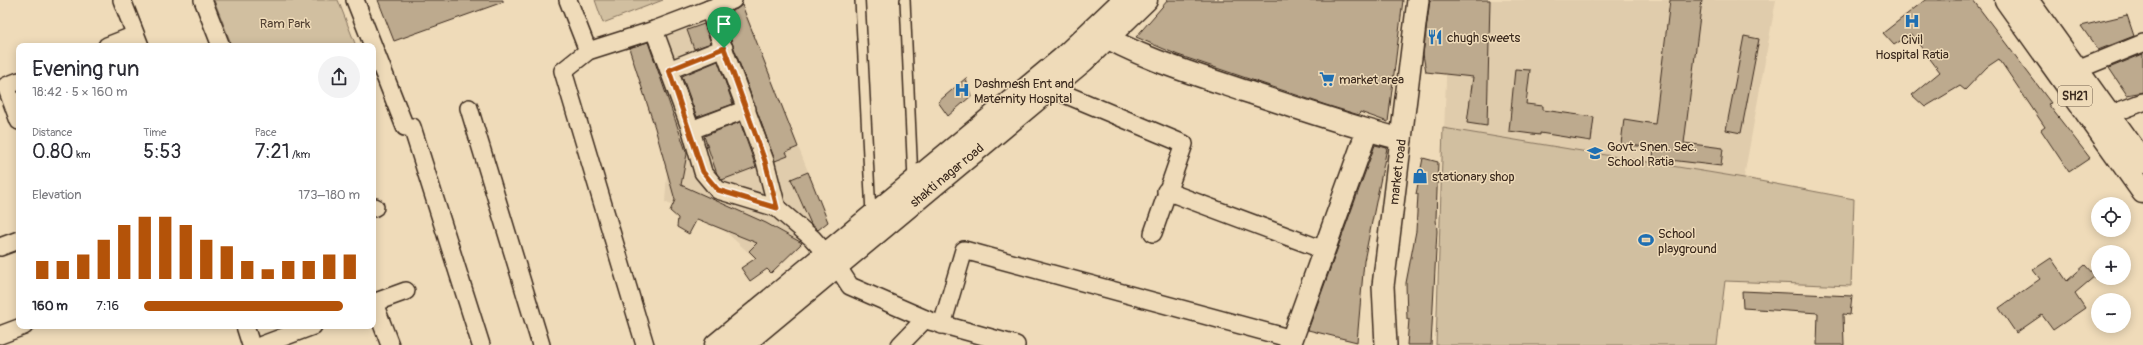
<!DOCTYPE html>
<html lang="en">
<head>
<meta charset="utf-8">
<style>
	body { margin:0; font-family:Pangolin,sans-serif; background:#f2f2f3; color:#2b2b33; height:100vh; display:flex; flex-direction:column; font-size:15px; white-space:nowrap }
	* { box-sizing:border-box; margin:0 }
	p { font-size:13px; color:#7c7c81 }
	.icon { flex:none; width:22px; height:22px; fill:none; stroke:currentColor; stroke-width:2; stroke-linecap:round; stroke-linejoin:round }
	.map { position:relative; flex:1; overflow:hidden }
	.panel { position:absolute; left:16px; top:43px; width:360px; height:286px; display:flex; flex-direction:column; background:#fff; border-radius:8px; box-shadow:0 2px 10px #0003 }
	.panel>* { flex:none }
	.buttons { position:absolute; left:2091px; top:197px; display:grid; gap:8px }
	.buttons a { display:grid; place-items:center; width:40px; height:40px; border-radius:50%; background:#fff; box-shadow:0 2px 10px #0003; font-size:20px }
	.pin { position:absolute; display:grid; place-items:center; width:34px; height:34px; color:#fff; margin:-41px -17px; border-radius:50% 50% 50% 0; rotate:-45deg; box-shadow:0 0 4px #0007 }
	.pin .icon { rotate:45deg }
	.round { display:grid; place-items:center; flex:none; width:42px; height:42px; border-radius:21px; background:#f2f2f3 }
	.headline { display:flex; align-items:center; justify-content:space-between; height:68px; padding:0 16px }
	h1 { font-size:22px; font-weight:600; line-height:30px }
	.figures { display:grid; grid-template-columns:repeat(3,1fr); gap:6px; height:68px; padding:4px 16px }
	.figures div { display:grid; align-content:center }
	.figures b { font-size:20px; font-weight:600 }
	.figures small { font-size:11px; font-weight:400 }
	.figures p { font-size:11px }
	.chart { height:112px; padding:8px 16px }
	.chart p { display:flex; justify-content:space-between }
	.chart svg { width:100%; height:72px; margin-top:4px; stroke:#b45309; stroke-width:6 }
	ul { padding:0 16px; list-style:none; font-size:13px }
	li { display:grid; grid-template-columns:64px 48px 1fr; align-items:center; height:30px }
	li i { height:10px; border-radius:5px; background:#b45309 }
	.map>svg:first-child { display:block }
	.built { fill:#e0ccac }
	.green { fill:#d1bfa0; stroke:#86745f }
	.building { fill:#bdaa8e; stroke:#3b2a1e }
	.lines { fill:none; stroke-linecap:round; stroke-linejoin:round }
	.service-casing { stroke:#3b2a1e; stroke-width:12 }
	.minor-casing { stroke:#3b2a1e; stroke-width:20 }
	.tertiary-casing { stroke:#3b2a1e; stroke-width:24 }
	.secondary-casing { stroke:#3b2a1e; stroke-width:25 }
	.primary-casing { stroke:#3b2a1e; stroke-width:25 }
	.service { stroke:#efdbb9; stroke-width:9 }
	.minor { stroke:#efdbb9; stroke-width:17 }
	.tertiary { stroke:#efdbb9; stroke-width:21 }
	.secondary { stroke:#efdbb9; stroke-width:22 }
	.primary { stroke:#efdbb9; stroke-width:22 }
	.route-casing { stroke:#fff; stroke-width:8 }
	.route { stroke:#b45309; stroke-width:5 }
	.labels { text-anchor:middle; stroke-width:3; stroke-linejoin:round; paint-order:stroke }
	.shield { fill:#efdbb9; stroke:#715f4c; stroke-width:1 }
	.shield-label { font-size:12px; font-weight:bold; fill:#3b2a1e }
	.park-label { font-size:13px; fill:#524032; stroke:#efdbb9 }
	.poi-label { font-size:13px; fill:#3b2a1e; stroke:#efdbb9; text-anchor:start }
	.street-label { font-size:13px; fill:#3b2a1e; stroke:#efdbb9 }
</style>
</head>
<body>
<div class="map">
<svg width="2143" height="345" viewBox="0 0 2143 345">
	<rect width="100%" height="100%" fill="#efdbb9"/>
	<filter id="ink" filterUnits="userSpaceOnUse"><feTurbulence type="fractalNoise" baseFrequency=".025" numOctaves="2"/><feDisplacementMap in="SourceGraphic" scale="8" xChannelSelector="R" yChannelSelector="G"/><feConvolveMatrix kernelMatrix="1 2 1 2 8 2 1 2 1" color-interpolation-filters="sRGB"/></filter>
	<g filter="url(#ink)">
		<g class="built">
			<path d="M 740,0 L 828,222 L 771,273 L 726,232 L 665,202 L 667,173 L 658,136 L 626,39 Z"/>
			<path d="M 1449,0 L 1776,0 L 1744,177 L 1854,199 L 1851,286 L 1725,281 L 1717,345 L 1436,345 Z"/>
		</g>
		<g class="green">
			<path d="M 214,0 L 338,0 L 356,46 L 232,46 Z"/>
			<path d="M 595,0 L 663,0 L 603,23 Z"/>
			<path d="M 1443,128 L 1744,178 L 1854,199 L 1851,286 L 1725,281 L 1717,345 L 1436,345 Z"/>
		</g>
		<g class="building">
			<path d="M 378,0 L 503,0 L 503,2 L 394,41 Z"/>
			<path d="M 1168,0 L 1403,0 L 1388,122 L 1360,112 L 1359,115 L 1326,105 L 1178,55 L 1136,37 Z"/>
			<path d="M 1430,0 L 1490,0 L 1487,126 L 1467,123 L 1473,77 L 1426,72 L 1423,54 Z"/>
			<path d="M 1670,0 L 1702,0 L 1684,143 L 1723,148 L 1721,166 L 1653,158 L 1654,148 L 1621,144 L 1624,119 L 1655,124 Z"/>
			<path d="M 1925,0 L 1973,0 L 2051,103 L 2048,104 L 2090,158 L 2069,172 L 2041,130 L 2045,127 L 1999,59 L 1987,67 L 1965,90 L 1960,86 L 1925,107 L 1912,95 L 1940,72 L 1911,34 L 1894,45 L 1883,33 Z"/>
			<path d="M 742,5 L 798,147 L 786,152 L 788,156 L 775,161 L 722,15 L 737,9 Z"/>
			<path d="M 2127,15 L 2134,36 L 2098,50 L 2081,26 Z"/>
			<path d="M 704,24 L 711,43 L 694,49 L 687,30 Z"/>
			<path d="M 1744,36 L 1759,39 L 1741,133 L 1726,130 Z"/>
			<path d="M 648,42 L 687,154 L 681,185 L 766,223 L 802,243 L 771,273 L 767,269 L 750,281 L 741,268 L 756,258 L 749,251 L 757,243 L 697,219 L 689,234 L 677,227 L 678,218 L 670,211 L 675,200 L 655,128 L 629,48 Z"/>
			<path d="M 2143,54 L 2143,92 L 2127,95 L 2109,68 Z"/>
			<path d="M 718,61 L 733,104 L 697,117 L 682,76 Z"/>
			<path d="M 1515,69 L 1530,70 L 1526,104 L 1543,106 L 1543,110 L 1594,117 L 1591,141 L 1540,133 L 1540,135 L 1509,131 Z"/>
			<path d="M 966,78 L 971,96 L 948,116 L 938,102 Z"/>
			<path d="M 740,122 L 756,167 L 722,180 L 717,174 L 704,136 Z"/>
			<path d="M 1375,145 L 1387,148 L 1364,261 L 1357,342 L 1308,330 Z"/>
			<path d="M 1423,158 L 1438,162 L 1436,219 L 1437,231 L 1431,345 L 1407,345 L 1409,319 L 1407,319 L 1406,283 L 1416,231 L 1418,194 L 1416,194 Z"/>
			<path d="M 808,172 L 828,222 L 818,230 L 811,224 L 791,179 Z"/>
			<path d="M 2051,258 L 2067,281 L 2085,265 L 2095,276 L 2075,293 L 2085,308 L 2053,330 L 2042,315 L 2016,333 L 1999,308 L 2040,279 L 2033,270 Z"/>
			<path d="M 1742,291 L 1852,296 L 1850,315 L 1843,314 L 1844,345 L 1817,345 L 1818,313 L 1743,308 Z"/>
		</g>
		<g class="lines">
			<defs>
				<g id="service">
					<path d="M 860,0 L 871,214"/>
					<path d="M 905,0 L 913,180"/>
				</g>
				<g id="minor">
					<path d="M 122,0 L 140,46"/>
					<path d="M 203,0 L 221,46"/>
					<path d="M 355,0 L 405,127 L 412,127 L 481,345"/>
					<path d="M 568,0 L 588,51"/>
					<path d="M 709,9 L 765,161 L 777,208"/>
					<path d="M 654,30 L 691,130 L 703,172 L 718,190 L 777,208 L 812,238 L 837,266 L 850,286 L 930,321 L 1016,345"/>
					<path d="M 107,46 L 135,35"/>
					<path d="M 669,70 L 724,48"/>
					<path d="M 2077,70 L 2143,43"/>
					<path d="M 19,81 L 6,86 L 19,121"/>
					<path d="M 1050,88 L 1184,144 L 1153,233"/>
					<path d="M 469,108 L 541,345"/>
					<path d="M 2109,115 L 2143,102"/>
					<path d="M 691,130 L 747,109"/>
					<path d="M 1166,191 L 1324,250"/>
					<path d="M 373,208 L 375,207"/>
					<path d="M 0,247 L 19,240"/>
					<path d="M 373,303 L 406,291"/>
					<path d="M 374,303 L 390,345"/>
					<path d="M 942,325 L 964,250 L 1292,339"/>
					<path d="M 245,326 L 251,345"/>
					<path d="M 0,335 L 24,326"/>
					<path d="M 262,345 L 313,326"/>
					<path d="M 645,345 L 563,71 L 588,51 L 654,30 L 733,0"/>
					<path d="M 900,345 L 925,319"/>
				</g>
				<g id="tertiary">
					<path d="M 1094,30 C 1136,57 1197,75 1245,91 C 1297,108 1348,126 1401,139"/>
					<path d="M 1290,345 L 1367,131"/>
					<path id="s1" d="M 1386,345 L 1383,286 L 1418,0"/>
				</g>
				<g id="secondary">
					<path d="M 716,345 L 1062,59 L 1124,0"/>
					<path id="s2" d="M 742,345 L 1083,61 L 1146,0"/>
				</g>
				<g id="primary">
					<path d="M 2006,0 L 2143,192"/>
					<path d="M 2027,0 L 2143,162"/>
				</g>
			</defs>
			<use href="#service" class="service-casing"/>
			<use href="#minor" class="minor-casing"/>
			<use href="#tertiary" class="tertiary-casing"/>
			<use href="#secondary" class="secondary-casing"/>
			<use href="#primary" class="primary-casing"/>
			<use href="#service" class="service"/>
			<use href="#minor" class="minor"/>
			<use href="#tertiary" class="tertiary"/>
			<use href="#secondary" class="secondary"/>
			<use href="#primary" class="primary"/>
		</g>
	</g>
	<g class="lines" filter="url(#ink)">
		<defs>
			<path id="route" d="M 724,48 L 765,161 L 777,208 L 718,190 L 703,172 L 669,70 Z"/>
		</defs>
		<use href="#route" class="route-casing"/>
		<use href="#route" class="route"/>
	</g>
	<defs>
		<symbol id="hospital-bare" viewBox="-9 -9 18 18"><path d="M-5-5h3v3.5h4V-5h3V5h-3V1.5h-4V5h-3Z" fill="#1f6fb2" stroke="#efdbb9" stroke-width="2.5" paint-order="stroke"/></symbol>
		<symbol id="restaurant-bare" viewBox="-9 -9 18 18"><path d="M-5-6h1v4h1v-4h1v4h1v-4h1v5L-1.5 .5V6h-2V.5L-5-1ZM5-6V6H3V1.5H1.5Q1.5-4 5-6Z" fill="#1f6fb2" stroke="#efdbb9" stroke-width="2.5" paint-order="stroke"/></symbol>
		<symbol id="supermarket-bare" viewBox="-9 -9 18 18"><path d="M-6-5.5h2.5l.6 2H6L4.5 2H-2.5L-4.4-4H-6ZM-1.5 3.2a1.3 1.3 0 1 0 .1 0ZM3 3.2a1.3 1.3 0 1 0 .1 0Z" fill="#1f6fb2" stroke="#efdbb9" stroke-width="2.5" paint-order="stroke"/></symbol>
		<symbol id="school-bare" viewBox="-9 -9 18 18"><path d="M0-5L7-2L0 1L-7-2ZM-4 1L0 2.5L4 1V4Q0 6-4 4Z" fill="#1f6fb2" stroke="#efdbb9" stroke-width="2.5" paint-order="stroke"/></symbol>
		<symbol id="shop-bare" viewBox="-9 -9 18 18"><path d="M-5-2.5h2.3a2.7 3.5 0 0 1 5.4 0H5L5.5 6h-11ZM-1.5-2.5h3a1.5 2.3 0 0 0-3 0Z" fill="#1f6fb2" stroke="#efdbb9" stroke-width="2.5" paint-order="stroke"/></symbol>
		<symbol id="stadium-bare" viewBox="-9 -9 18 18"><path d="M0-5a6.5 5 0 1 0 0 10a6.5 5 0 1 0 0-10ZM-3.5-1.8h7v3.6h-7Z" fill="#1f6fb2" stroke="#efdbb9" stroke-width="2.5" paint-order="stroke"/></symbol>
	</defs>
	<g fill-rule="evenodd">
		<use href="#hospital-bare" x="1901" y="10" width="22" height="22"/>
		<use href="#restaurant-bare" x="1424" y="26" width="22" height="22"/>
		<use href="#supermarket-bare" x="1316" y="68" width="22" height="22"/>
		<use href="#hospital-bare" x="951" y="79" width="22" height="22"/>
		<use href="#school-bare" x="1584" y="142" width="22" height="22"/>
		<use href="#shop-bare" x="1409" y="165" width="22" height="22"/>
		<use href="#stadium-bare" x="1635" y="229" width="22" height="22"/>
	</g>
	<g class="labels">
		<rect class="shield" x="2058" y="86" width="34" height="20" rx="3"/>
		<g class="shield-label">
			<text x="2075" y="100">SH21</text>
		</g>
		<g class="park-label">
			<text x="285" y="28">Ram Park</text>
		</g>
		<g class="poi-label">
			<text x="1447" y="42">chugh sweets</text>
			<text x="1912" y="44" text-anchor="middle">Civil<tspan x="1912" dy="15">Hospital Ratia</tspan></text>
			<text x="1339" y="84">market area</text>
			<text x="974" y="88">Dashmesh Ent and<tspan x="974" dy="15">Maternity Hospital</tspan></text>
			<text x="1607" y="151">Govt. Snen. Sec.<tspan x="1607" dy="15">School Ratia</tspan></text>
			<text x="1432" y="181">stationary shop</text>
			<text x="1658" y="238">School<tspan x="1658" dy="15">playground</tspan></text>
		</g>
		<g class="street-label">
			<text dy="5" stroke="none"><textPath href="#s1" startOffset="174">market road</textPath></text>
			<text dy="5" stroke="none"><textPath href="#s2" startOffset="266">shakti nagar road</textPath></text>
		</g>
	</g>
</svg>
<div class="buttons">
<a><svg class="icon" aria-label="locate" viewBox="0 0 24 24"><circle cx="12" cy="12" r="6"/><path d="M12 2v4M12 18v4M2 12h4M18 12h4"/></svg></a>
<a>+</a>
<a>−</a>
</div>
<div class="pin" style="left:724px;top:48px;background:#1e9e55"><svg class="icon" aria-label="arrive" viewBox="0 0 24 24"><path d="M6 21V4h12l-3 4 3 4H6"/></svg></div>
<section class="panel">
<div class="headline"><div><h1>Evening run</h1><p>18:42 · 5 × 160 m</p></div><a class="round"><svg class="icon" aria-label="share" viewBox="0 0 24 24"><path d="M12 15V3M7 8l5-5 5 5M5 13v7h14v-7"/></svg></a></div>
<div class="figures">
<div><p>Distance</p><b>0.80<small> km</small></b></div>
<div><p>Time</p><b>5:53</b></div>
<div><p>Pace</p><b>7:21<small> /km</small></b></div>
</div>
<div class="chart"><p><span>Elevation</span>173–180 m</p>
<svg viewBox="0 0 160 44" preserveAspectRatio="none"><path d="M5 44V33M15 44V33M25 44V29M35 44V20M45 44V11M55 44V6M65 44V6M75 44V11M85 44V20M95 44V24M105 44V33M115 44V38M125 44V33M135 44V33M145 44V29M155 44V29"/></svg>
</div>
<ul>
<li><b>160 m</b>7:16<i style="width:92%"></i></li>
</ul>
</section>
</div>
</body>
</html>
